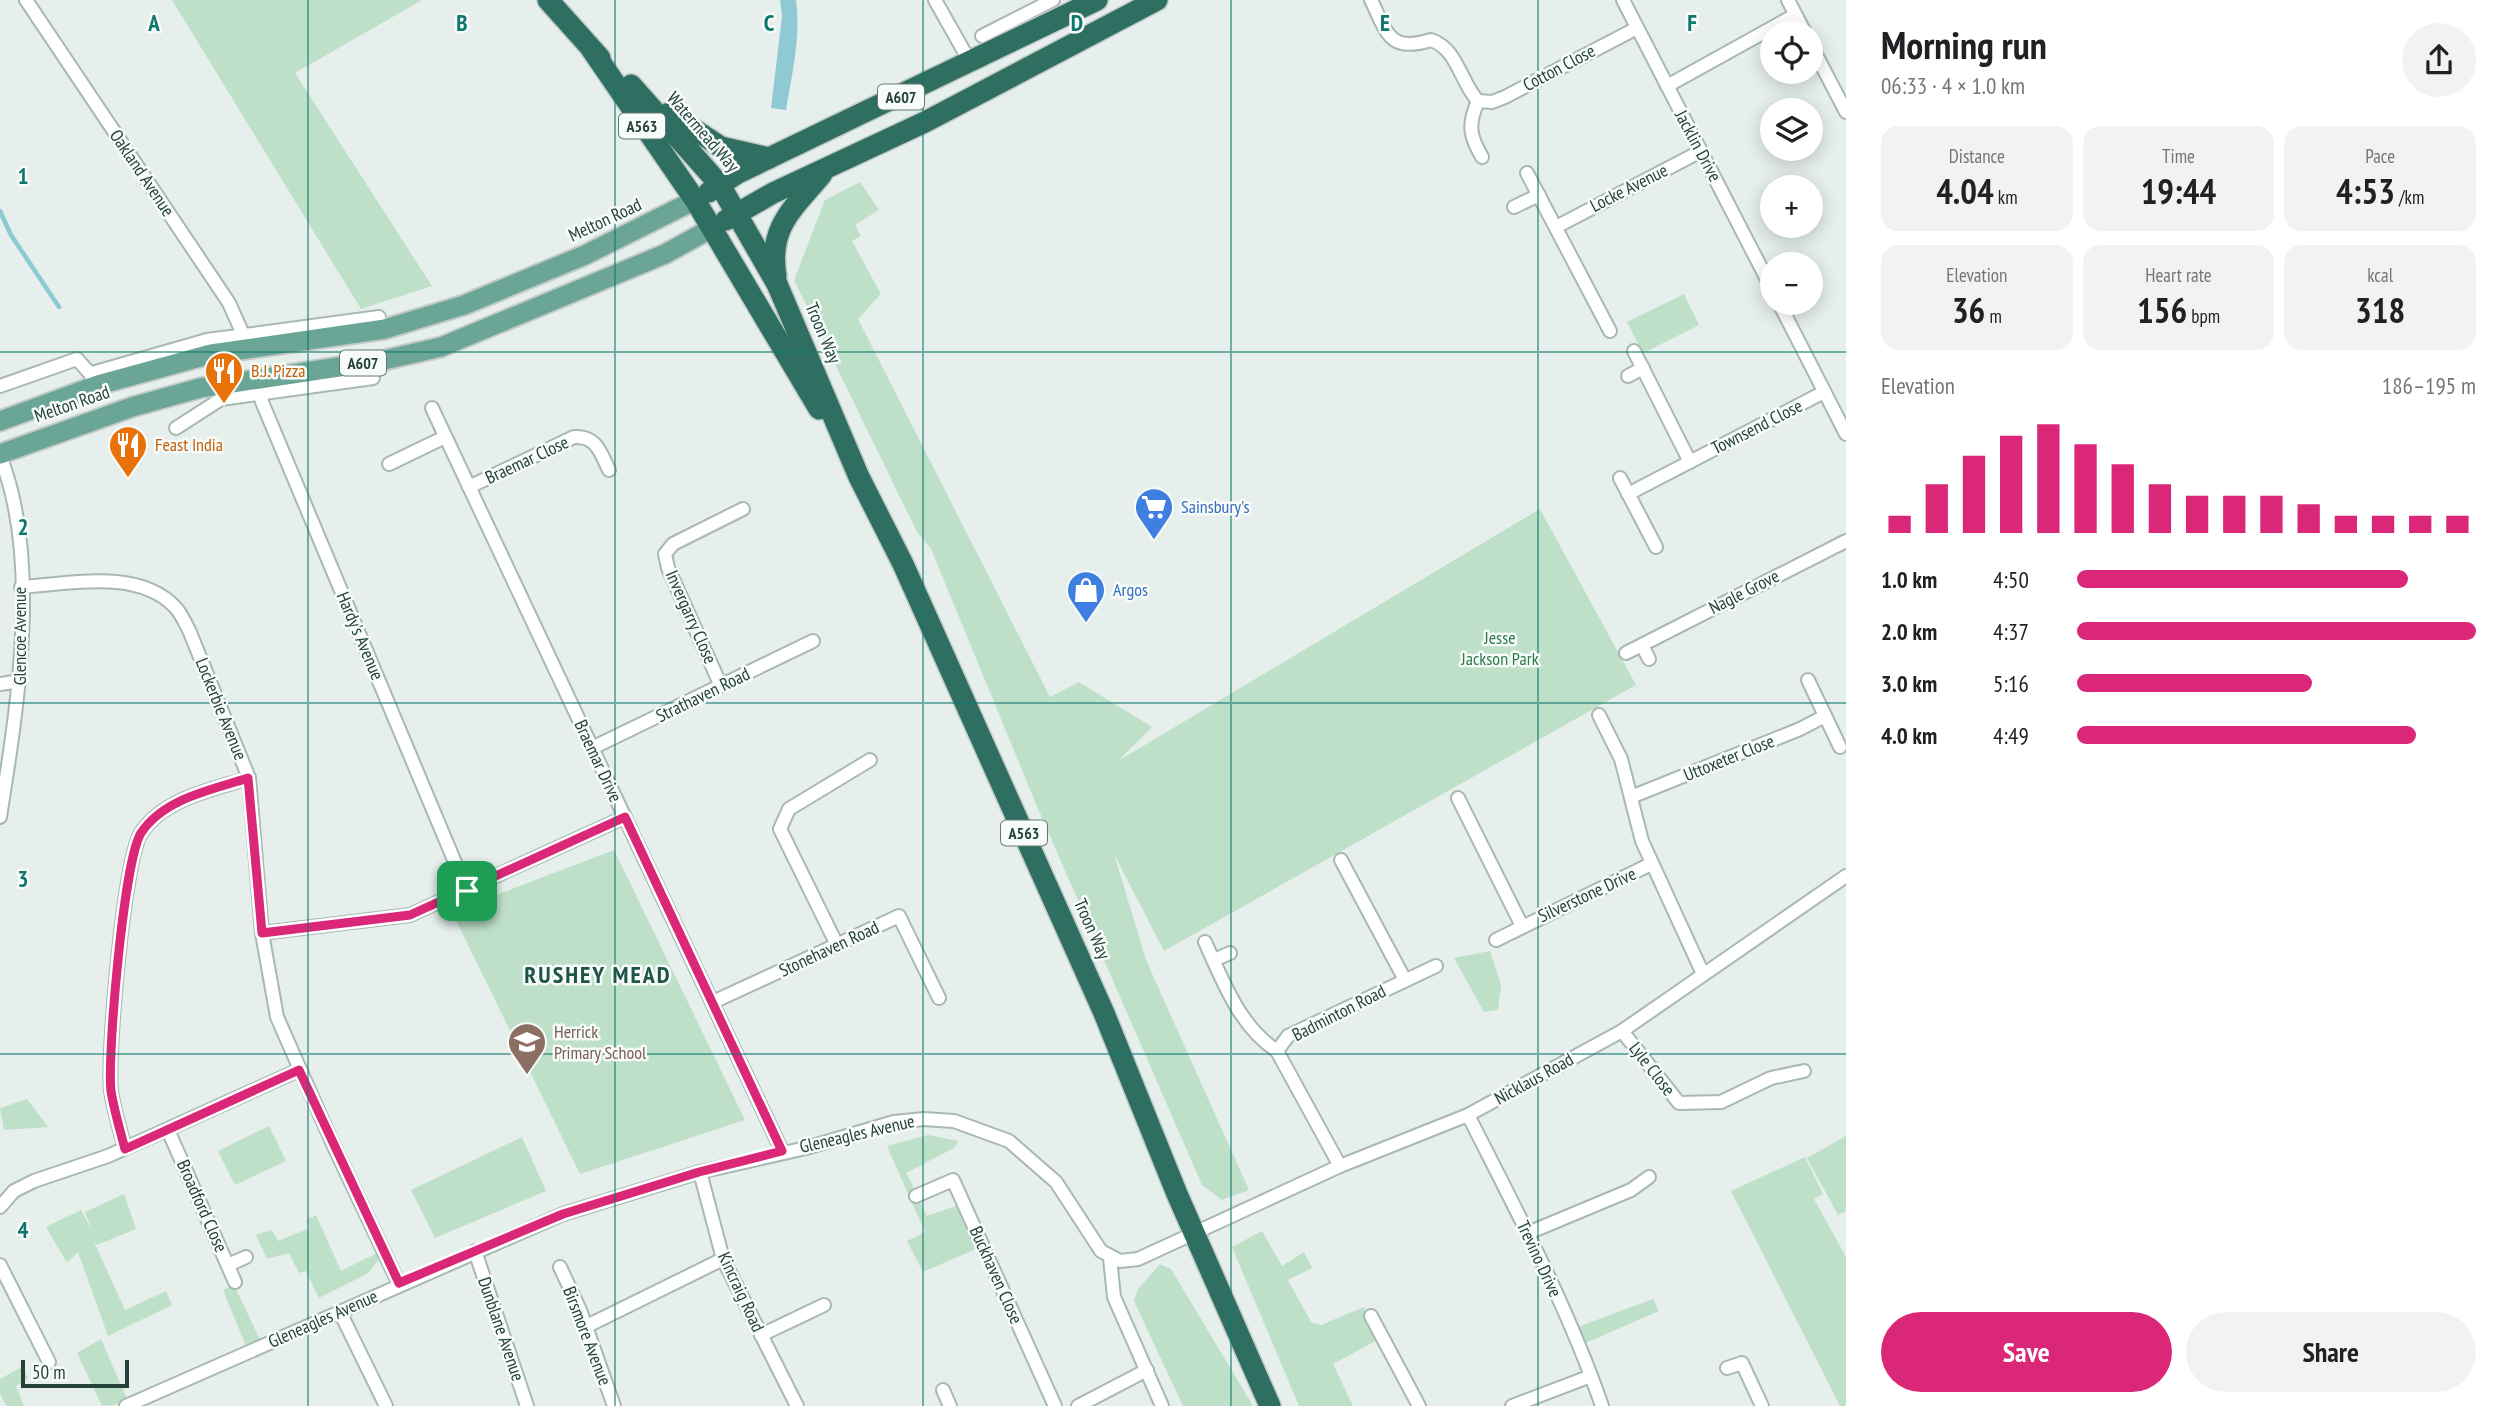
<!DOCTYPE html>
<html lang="en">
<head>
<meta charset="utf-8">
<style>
	body { margin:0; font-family:"PT Sans Narrow",sans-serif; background:#f2f2f2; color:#202124; height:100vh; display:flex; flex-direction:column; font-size:26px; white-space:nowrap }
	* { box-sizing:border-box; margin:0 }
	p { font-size:23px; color:#757577 }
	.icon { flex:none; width:38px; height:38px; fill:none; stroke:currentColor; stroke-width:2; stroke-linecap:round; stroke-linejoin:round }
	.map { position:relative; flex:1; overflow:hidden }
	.panel { display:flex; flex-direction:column; background:#fff; width:665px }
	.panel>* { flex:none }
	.tools { position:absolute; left:1760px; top:21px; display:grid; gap:14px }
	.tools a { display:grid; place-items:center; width:63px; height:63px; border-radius:50%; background:#fff; box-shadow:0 4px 18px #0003; font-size:35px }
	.scale { position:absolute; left:21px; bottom:18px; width:108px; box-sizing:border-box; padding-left:7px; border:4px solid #24423a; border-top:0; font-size:19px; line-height:24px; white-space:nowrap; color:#24423a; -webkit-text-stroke:5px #f7fbf9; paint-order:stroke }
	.pin { position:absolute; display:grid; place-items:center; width:60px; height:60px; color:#fff; margin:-30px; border-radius:14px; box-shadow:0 4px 10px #0006 }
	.round { display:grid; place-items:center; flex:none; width:74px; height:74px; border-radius:37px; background:#f2f2f2 }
	.head { display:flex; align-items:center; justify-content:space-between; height:119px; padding:0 35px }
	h1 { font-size:38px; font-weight:700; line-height:52px }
	.metrics { display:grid; grid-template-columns:repeat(3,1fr); gap:10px; height:119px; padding:7px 35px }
	.metrics div { display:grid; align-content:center; border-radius:18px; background:#f2f2f2; text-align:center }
	.metrics b { font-size:35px; font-weight:700 }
	.metrics small { font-size:19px; font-weight:400 }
	.metrics p { font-size:19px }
	.chart { height:196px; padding:14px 35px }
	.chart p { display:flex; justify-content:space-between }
	.chart svg { width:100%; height:126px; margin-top:7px; stroke:#db2777; stroke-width:6 }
	.action { display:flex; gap:14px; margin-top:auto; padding:14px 35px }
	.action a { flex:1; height:80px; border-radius:42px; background:#db2777; color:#fff; font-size:28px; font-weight:700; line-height:80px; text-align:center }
	.action a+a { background:#f2f2f2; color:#202124 }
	ul { padding:0 35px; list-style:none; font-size:23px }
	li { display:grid; grid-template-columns:112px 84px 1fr; align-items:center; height:52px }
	li i { height:18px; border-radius:9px; background:#db2777 }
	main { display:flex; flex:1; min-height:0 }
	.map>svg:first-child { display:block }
	.green { fill:#bfe0c8 }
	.water { fill:#8ec9d4 }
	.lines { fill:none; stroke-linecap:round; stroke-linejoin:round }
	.stream { stroke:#8ec9d4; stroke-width:4.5 }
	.street-casing { stroke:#a8b8b2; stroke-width:16 }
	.primary-casing { stroke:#c2cac8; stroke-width:23 }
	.highway-casing { stroke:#c2cac8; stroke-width:24 }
	.street { stroke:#fff; stroke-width:12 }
	.primary { stroke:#6aa596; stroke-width:19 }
	.highway { stroke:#2f6f62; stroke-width:21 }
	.route-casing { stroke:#fff; stroke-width:14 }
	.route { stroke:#db2777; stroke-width:9 }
	.grid { fill:none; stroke:#0f766e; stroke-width:2; stroke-opacity:0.55 }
	.labels { text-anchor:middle; stroke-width:5; stroke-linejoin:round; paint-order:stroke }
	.shield { fill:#f7fbf9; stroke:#637a73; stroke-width:2 }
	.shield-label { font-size:16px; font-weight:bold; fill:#24423a }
	.street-label { font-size:18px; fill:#24423a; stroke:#f7fbf9 }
	.food-label { font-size:18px; fill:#c56008; stroke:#f7fbf9; text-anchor:start }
	.shop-label { font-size:18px; fill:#366cbe; stroke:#f7fbf9; text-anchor:start }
	.park-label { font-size:18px; fill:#2d7a4b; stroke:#f7fbf9 }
	.education-label { font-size:18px; fill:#785e54; stroke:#f7fbf9; text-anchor:start }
	.district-label { font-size:24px; font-weight:bold; letter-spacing:2px; fill:#1f5548; stroke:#f7fbf9 }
	.grid-label { font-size:23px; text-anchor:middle; font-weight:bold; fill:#0f766e; stroke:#f7fbf9; stroke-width:5; stroke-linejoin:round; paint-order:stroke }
</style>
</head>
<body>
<main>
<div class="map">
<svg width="1846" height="1406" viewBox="0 0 1846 1406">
	<rect width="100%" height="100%" fill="#e6efeb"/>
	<g class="green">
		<path d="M 172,0 L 422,0 L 295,73 L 432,286 L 361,309 Z"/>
		<path d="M 860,182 L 879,210 L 855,225 L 861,236 L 852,241 L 881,294 L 858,319 L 1050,697 L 1079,682 L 1152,727 L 1118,761 L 1540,509 L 1636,685 L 1164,951 L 1114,854 L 1146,960 L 1249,1190 L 1222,1200 L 1202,1185 L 1036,804 L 931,549 L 917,532 L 794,280 L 825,200 Z"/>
		<path d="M 1684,294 L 1699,325 L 1643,353 L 1627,322 Z"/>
		<path d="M 614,850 L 745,1120 L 580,1174 L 452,912 Z"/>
		<path d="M 1490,951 L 1501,985 L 1498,1010 L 1484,1012 L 1454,958 Z"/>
		<path d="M 27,1099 L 48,1127 L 4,1130 L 0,1108 Z"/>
		<path d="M 269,1126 L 286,1161 L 235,1185 L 218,1151 Z"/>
		<path d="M 928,1135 L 958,1141 L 954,1148 L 906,1173 C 914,1187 919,1201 927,1216 L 964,1203 L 983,1246 L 923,1272 L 907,1241 L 925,1232 L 887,1146 Z"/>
		<path d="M 1846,1136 L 1846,1211 L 1838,1215 L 1807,1158 Z"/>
		<path d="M 522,1137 L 546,1191 L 435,1238 L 411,1190 Z"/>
		<path d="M 1805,1157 L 1823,1194 L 1814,1199 L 1846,1257 L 1846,1406 L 1840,1406 L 1731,1191 Z"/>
		<path d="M 124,1194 L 136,1229 L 97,1245 L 94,1242 L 125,1310 L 166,1291 L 172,1305 L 108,1336 L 78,1252 L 67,1263 L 46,1227 L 81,1210 L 91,1229 L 85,1212 Z"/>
		<path d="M 316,1215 L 341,1271 L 379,1252 L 381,1257 L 367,1274 L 319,1298 L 306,1271 L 299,1273 L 289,1253 L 267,1259 L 256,1235 L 272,1230 L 278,1241 L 310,1228 L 306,1220 Z"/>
		<path d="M 1262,1231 L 1282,1266 L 1304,1252 L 1312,1268 L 1288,1280 L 1311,1322 L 1321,1325 L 1364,1307 L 1381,1338 L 1333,1364 L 1353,1406 L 1299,1406 L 1232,1247 Z"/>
		<path d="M 1160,1264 L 1171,1269 L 1253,1406 L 1183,1406 L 1134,1301 L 1138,1289 Z"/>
		<path d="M 234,1285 L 262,1344 L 248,1351 L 223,1290 Z"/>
		<path d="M 1653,1299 L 1659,1311 L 1581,1345 L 1578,1327 Z"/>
		<path d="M 101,1339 L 129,1403 L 102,1406 L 77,1353 Z"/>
		<path d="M 22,1367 L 28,1378 L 16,1386 L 24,1406 L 6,1406 L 0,1393 L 0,1379 Z"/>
	</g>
	<path class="water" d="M 780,0 L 796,0 C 801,37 792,74 786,110 L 771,108 L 782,16 Z"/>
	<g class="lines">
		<path class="stream" d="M 0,211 L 11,235 L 59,307"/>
		<defs>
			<g id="street">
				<path d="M 26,0 L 229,303 L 250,350"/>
				<path d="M 935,0 L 970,62"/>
				<path d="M 1371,0 C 1387,33 1389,53 1431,40 C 1458,49 1460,82 1478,101 C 1468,124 1469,135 1482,157"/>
				<path d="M 1623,0 L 1773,291"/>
				<path d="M 1788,0 L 1805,33"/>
				<path d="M 982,36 L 1053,0"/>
				<path d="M 1811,45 L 1846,112"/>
				<path d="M 1667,86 L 1795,15"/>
				<path d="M 1478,101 L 1492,102 L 1505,97 L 1637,28"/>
				<path d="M 1527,173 L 1610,331"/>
				<path d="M 1514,207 L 1539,195"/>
				<path d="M 1556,227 L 1701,151"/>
				<path d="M 1779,303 L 1846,434"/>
				<path d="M 1634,351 L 1690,462"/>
				<path d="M 92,373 L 207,340 L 379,317"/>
				<path d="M 1628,376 L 1643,368"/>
				<path d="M 256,379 L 262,402 L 467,891"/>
				<path d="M 0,386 L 77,359 L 94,378"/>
				<path d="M 432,408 L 782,1151"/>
				<path d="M 176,428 L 221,399 L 373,378"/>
				<path d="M 0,456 C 42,561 17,709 0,817"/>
				<path d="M 389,464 L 445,437"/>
				<path d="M 1620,478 L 1656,547"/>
				<path d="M 469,487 L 574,437 C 597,436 600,452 609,470"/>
				<path d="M 1628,494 L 1824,392"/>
				<path d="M 21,587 C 69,584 138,568 175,607 C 181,613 185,623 189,630 L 249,778 L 262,933 L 277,1017 L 332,1142 L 399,1284"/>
				<path d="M 1642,645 L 1649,659"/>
				<path d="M 1626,653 L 1846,541"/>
				<path d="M 1808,680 L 1840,747"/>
				<path d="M 0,684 L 20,681"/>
				<path d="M 721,686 L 668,568 L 665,554 L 673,544 L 743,509"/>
				<path d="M 1599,715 L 1621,759 L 1642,841 L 1703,974"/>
				<path d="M 592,748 L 813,641"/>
				<path d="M 1631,797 L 1800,729 L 1825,716"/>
				<path d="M 1458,798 L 1522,926"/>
				<path d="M 1341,860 L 1405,980"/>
				<path d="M 262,933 L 410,915 L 625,817"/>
				<path d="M 1496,940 L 1651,864"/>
				<path d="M 1205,942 C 1223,981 1239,1026 1277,1051"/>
				<path d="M 837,945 L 780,829 L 789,809 L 870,760"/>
				<path d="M 1214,960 L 1230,953"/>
				<path d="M 713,1002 L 899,916 L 939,998"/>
				<path d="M 1622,1031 L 1679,1103 L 1721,1102 L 1771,1078 L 1804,1071"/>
				<path d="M 1468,1115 C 1516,1210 1567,1305 1602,1406"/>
				<path d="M 168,1130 L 235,1282"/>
				<path d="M 125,1148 C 120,1130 114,1110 111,1091 C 107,1055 124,860 141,833 C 164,798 212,790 249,778"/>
				<path d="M 1340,1166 L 1277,1051 L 1288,1036 L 1436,966"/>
				<path d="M 700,1172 L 723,1259 L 797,1406"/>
				<path d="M 916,1196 L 953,1180 L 1055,1406"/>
				<path d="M 0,1207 L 14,1191 L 34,1181 L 108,1156 L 299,1070"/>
				<path d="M 1528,1233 L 1631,1190 L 1649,1177"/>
				<path d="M 475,1251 L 527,1406"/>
				<path d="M 1110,1258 L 1114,1297 L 1162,1406"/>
				<path d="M 0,1265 L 49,1362"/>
				<path d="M 228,1265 L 246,1257"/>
				<path d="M 560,1267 L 580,1310 L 614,1406"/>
				<path d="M 340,1312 L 386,1406"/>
				<path d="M 1371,1316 L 1419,1406"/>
				<path d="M 585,1327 L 723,1259"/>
				<path d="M 761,1335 L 824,1305"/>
				<path d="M 1727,1368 L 1742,1363 L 1762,1406"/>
				<path d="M 943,1390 L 950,1406"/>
				<path d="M 126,1406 L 563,1214 L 700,1172 L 806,1148 L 894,1122 L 924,1119 L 954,1121 L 1009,1141 L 1056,1182 L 1101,1251 L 1120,1261 L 1138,1259 L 1340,1166 L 1468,1115 L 1622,1031 L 1846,876"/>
				<path d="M 1078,1406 L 1147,1370"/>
				<path d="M 1512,1406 L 1591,1376"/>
			</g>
			<g id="primary">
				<path d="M 0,421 L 98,385 L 211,354 L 385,329 L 464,305 L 585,255 L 695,200"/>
				<path d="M 0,454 L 132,407 L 200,388 L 384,360 L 441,347 L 665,254 L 712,228"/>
			</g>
			<g id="highway">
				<path d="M 548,0 L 600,58"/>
				<path d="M 592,50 L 695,200 L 819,409"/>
				<path d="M 631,85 L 720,185 L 777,284 L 859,477 L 903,564 L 1104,1013 L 1177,1194 L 1270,1406"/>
				<path d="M 669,113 L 721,147 L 769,158"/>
				<path d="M 709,192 L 738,173 L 1097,0"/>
				<path d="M 726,220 L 773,193 L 925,122 L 1157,0"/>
				<path d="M 776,276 C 768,227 793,209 822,174"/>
			</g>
		</defs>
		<use href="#street" class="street-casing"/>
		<use href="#primary" class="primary-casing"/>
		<use href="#highway" class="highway-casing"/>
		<use href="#street" class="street"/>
		<use href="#primary" class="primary"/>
		<use href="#highway" class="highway"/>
	</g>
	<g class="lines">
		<defs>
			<path id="route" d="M 248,778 L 262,933 L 410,915 L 625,817 L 782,1151 L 699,1172 L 563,1214 L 399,1283 L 299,1070 L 125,1149 C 120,1130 114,1110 111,1091 C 107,1055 124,860 141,833 C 164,798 212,790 248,778 Z"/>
		</defs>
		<use href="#route" class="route-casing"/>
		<use href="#route" class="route"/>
	</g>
	<path class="grid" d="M 308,0 L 308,1406M 615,0 L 615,1406M 923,0 L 923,1406M 1231,0 L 1231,1406M 1538,0 L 1538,1406M 0,352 L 1846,352M 0,703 L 1846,703M 0,1054 L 1846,1054"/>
	<defs>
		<symbol id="restaurant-pin" viewBox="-11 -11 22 30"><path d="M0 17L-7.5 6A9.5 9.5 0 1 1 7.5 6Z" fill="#e8710a" stroke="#f7fbf9"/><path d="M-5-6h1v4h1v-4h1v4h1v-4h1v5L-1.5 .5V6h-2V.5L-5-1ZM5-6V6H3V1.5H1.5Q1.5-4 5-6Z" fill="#fff"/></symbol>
		<symbol id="supermarket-pin" viewBox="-11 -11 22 30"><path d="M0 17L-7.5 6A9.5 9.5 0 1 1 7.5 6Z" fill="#3f7fe0" stroke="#f7fbf9"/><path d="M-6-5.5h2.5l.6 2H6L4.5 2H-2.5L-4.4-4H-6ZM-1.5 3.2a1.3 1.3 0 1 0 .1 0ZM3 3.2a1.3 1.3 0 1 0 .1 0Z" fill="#fff"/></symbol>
		<symbol id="shop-pin" viewBox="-11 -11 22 30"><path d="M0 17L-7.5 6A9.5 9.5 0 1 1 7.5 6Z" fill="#3f7fe0" stroke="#f7fbf9"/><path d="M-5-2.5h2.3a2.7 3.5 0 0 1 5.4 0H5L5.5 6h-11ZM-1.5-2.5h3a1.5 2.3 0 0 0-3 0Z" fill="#fff"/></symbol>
		<symbol id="school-pin" viewBox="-11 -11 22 30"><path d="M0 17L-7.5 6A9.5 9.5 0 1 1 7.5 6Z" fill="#8d6e63" stroke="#f7fbf9"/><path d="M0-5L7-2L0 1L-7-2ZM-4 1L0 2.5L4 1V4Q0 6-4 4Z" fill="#fff"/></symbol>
	</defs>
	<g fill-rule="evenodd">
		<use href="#restaurant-pin" x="202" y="349" width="44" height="60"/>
		<use href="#restaurant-pin" x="106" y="423" width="44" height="60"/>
		<use href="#supermarket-pin" x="1132" y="485" width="44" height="60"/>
		<use href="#shop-pin" x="1064" y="568" width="44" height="60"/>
		<use href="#school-pin" x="505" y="1020" width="44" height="60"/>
	</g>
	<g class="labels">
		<g class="shield">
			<rect x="878" y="84.5" width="46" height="25" rx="5"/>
			<rect x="619" y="113.5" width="46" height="25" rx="5"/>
			<rect x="340" y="350.5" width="46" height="25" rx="5"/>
			<rect x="1001" y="820.5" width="46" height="25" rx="5"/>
		</g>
		<g class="shield-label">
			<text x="901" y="103">A607</text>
			<text x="642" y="132">A563</text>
			<text x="363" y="369">A607</text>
			<text x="1024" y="839">A563</text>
		</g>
		<g class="street-label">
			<text transform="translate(1559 68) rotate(-28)" y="6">Cotton Close</text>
			<text transform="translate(703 132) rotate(49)" y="6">Watermead Way</text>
			<text transform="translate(1698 146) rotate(62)" y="6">Jacklin Drive</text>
			<text transform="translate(142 173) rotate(56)" y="6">Oakland Avenue</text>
			<text transform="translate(1629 188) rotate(-27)" y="6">Locke Avenue</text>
			<text transform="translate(605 220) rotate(-25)" y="6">Melton Road</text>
			<text transform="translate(823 333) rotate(67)" y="6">Troon Way</text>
			<text transform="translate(72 404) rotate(-19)" y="6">Melton Road</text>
			<text transform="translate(1757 427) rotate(-27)" y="6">Townsend Close</text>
			<text transform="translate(527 460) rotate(-25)" y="6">Braemar Close</text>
			<text transform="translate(1744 592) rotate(-27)" y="6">Nagle Grove</text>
			<text transform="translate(691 617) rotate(66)" y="6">Invergarry Close</text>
			<text transform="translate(20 636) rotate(-90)" y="6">Glencoe Avenue</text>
			<text transform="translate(360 636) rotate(67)" y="6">Hardy's Avenue</text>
			<text transform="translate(703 695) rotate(-26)" y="6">Strathaven Road</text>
			<text transform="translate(221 709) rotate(68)" y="6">Lockerbie Avenue</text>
			<text transform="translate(1729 758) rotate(-22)" y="6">Uttoxeter Close</text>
			<text transform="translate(598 761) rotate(65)" y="6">Braemar Drive</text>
			<text transform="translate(1587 895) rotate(-25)" y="6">Silverstone Drive</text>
			<text transform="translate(1092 929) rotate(66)" y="6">Troon Way</text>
			<text transform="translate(829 949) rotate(-25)" y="6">Stonehaven Road</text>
			<text transform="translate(1339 1013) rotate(-27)" y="6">Badminton Road</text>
			<text transform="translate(1652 1069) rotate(52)" y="6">Lyle Close</text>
			<text transform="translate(1534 1079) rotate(-29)" y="6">Nicklaus Road</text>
			<text transform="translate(857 1134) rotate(-13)" y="6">Gleneagles Avenue</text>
			<text transform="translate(202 1206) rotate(66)" y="6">Broadford Close</text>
			<text transform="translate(1539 1259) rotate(65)" y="6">Trevino Drive</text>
			<text transform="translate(996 1275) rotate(66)" y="6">Buckhaven Close</text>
			<text transform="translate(741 1292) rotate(65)" y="6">Kincraig Road</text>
			<text transform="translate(323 1319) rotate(-24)" y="6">Gleneagles Avenue</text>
			<text transform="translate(501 1329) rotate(71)" y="6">Dunblane Avenue</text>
			<text transform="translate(587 1336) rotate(69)" y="6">Birsmore Avenue</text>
		</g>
		<g class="food-label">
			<text x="251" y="377">B.J. Pizza</text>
			<text x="155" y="451">Feast India</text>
		</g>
		<g class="shop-label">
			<text x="1181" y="513">Sainsbury's</text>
			<text x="1113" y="596">Argos</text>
		</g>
		<g class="park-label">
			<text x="1500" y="644">Jesse<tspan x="1500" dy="21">Jackson Park</tspan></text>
		</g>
		<g class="education-label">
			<text x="554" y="1038">Herrick<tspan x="554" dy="21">Primary School</tspan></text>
		</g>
		<g class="district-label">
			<text x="598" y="983">RUSHEY MEAD</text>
		</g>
	</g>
	<g class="grid-label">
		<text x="154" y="31">A</text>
		<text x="462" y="31">B</text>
		<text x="769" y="31">C</text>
		<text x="1077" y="31">D</text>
		<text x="1385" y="31">E</text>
		<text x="1692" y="31">F</text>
		<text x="23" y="184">1</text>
		<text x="23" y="535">2</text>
		<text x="23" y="887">3</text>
		<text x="23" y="1238">4</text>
	</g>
</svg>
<div class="tools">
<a><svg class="icon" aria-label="locate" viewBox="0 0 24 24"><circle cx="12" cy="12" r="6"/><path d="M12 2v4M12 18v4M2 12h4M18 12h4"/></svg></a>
<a><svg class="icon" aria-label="layers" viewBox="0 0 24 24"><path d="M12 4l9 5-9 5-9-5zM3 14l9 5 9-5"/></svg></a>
<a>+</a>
<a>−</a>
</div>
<div class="scale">50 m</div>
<div class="pin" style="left:467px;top:891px;background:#1e9e55"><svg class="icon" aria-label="arrive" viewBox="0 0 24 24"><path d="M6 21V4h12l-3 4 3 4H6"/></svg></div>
</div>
<section class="panel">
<div class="head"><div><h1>Morning run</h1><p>06:33 · 4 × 1.0 km</p></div><a class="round"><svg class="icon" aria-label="share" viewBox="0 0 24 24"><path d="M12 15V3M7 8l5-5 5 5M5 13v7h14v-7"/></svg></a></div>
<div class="metrics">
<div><p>Distance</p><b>4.04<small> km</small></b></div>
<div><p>Time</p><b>19:44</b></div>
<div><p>Pace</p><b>4:53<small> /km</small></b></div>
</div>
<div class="metrics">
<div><p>Elevation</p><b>36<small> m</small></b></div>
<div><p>Heart rate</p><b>156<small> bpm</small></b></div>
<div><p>kcal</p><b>318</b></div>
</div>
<div class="chart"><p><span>Elevation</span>186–195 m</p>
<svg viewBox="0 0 160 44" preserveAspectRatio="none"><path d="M5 44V38M15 44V27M25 44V17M35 44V10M45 44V6M55 44V13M65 44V20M75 44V27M85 44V31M95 44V31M105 44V31M115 44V34M125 44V38M135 44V38M145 44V38M155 44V38"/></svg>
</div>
<ul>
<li><b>1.0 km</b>4:50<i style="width:83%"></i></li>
<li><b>2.0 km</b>4:37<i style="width:100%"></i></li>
<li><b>3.0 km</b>5:16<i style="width:59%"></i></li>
<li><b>4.0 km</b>4:49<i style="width:85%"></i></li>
</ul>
<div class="action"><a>Save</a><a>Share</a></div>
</section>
</main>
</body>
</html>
